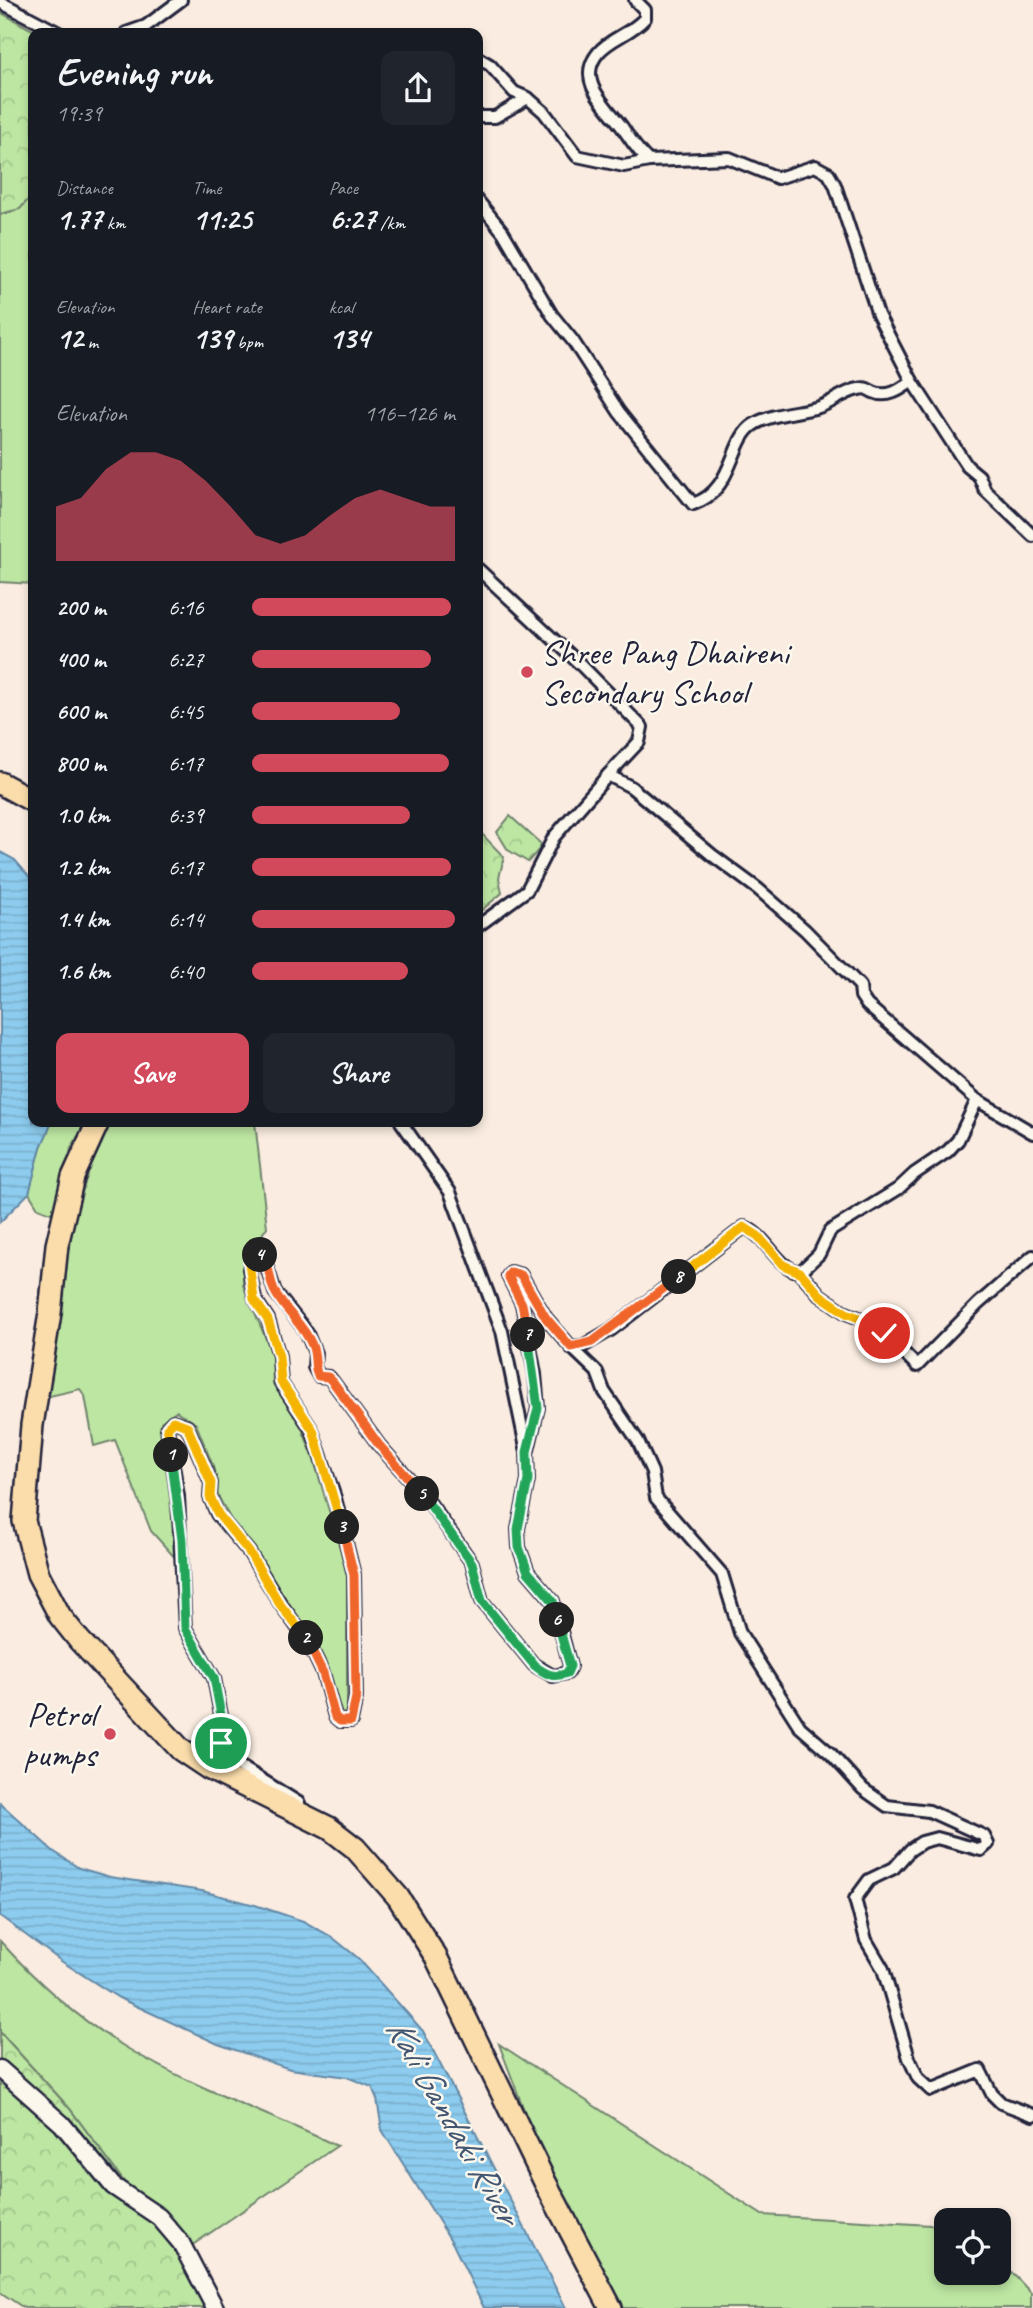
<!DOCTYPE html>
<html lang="en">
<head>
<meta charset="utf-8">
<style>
	body { margin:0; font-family:Caveat,sans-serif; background:#20242c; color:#f1f3f6; height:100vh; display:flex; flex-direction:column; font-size:26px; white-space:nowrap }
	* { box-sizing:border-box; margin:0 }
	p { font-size:23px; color:#9ea1a6 }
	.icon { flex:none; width:38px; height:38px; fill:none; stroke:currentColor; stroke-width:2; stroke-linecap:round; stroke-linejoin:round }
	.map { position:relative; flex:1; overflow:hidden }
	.panel { position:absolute; left:28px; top:28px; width:455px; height:1099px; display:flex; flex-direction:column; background:#171b24; border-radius:14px; box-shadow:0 4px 10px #0003 }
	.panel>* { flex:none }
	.fabs { position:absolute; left:934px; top:2208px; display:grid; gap:14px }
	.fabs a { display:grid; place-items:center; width:77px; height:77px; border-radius:14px; background:#171b24; box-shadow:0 4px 10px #0003; font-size:35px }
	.pin { position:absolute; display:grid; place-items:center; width:60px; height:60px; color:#fff; margin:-30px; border:4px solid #fff; border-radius:50%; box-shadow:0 2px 7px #0007 }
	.km { position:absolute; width:35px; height:35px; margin:-18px; border-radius:50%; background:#222; color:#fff; font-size:19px; line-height:35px; text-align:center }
	.round { display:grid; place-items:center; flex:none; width:74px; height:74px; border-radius:14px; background:#20242c }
	.headline { display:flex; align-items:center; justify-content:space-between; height:119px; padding:0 28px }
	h1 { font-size:38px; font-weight:800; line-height:52px }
	.metrics { display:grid; grid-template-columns:repeat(3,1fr); gap:10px; height:119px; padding:7px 28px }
	.metrics div { display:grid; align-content:center }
	.metrics b { font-size:30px; font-weight:800 }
	.metrics small { font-size:19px; font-weight:400 }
	.metrics p { font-size:19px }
	.chart { height:196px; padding:14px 28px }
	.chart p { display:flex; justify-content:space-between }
	.chart svg { width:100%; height:126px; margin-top:7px; fill:#d1495b; opacity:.7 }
	.button { display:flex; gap:14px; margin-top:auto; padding:14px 28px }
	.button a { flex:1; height:80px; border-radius:14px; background:#d1495b; color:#fff; font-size:28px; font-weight:800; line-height:80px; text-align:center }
	.button a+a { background:#20242c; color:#f1f3f6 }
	ul { padding:0 28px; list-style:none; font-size:23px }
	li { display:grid; grid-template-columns:112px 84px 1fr; align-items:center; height:52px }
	li i { height:18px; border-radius:9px; background:#d1495b }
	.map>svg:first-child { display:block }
	.grass { fill:#bde6a2; stroke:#70846e; stroke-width:2 }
	.forest { fill:url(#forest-crowns); stroke:#70846e; stroke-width:2 }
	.water { fill:url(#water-rules); stroke:#6288a6; stroke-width:2 }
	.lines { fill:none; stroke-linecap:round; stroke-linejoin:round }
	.street-casing { stroke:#22223b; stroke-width:16 }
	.secondary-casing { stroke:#22223b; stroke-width:21 }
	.highway-casing { stroke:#22223b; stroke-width:26 }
	.street { stroke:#fbf7ec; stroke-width:10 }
	.secondary { stroke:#fbf7ec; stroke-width:16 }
	.highway { stroke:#fbddab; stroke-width:21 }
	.split-1-casing { stroke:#fff; stroke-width:14 }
	.split-2-casing { stroke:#fff; stroke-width:14 }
	.split-3-casing { stroke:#fff; stroke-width:14 }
	.split-4-casing { stroke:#fff; stroke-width:14 }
	.split-5-casing { stroke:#fff; stroke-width:14 }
	.split-6-casing { stroke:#fff; stroke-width:14 }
	.split-7-casing { stroke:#fff; stroke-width:14 }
	.split-8-casing { stroke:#fff; stroke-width:14 }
	.split-9-casing { stroke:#fff; stroke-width:14 }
	.split-1 { stroke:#22a559; stroke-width:9 }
	.split-2 { stroke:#f5b400; stroke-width:9 }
	.split-3 { stroke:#f0652b; stroke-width:9 }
	.split-4 { stroke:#f5b400; stroke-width:9 }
	.split-5 { stroke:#f0652b; stroke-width:9 }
	.split-6 { stroke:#22a559; stroke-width:9 }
	.split-7 { stroke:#22a559; stroke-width:9 }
	.split-8 { stroke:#f0652b; stroke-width:9 }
	.split-9 { stroke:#f5b400; stroke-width:9 }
	.poi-dot { fill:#d1495b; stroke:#fbf7ec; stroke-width:2.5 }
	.labels { text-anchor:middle; stroke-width:5; stroke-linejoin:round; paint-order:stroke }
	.poi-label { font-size:35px; fill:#22223b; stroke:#fbf7ec; text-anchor:start }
	.water-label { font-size:37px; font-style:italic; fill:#425571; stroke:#fbf7ec }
</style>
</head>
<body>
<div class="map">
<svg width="1033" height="2308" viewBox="0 0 1033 2308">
	<defs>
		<pattern id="forest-crowns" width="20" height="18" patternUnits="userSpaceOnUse" patternTransform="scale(1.75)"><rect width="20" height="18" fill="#bde6a2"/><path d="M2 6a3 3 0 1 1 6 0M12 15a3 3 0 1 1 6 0" fill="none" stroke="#a2c58c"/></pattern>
		<pattern id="water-rules" width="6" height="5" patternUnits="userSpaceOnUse" patternTransform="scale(1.75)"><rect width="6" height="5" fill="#8dccee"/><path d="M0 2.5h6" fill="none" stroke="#79afcd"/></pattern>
	</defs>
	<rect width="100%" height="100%" fill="#faece0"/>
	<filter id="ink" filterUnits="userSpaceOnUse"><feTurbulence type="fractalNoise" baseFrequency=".0143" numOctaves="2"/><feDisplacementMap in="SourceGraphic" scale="14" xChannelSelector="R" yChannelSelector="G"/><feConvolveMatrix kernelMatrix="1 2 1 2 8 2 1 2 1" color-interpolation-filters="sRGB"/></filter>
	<g filter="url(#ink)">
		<g class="grass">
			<path d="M 33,194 L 33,584 L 0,582 L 0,214 L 9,213 Z"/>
			<path d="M 52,1122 L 86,1122 L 71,1148 L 59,1204 L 51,1213 L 38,1208 L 29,1193 L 41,1147 Z"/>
			<path d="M 108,1122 L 255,1122 L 267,1227 L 243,1263 L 243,1285 L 272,1353 L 273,1384 L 301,1426 L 312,1454 L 347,1571 L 347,1713 L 342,1714 L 311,1636 L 232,1522 L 217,1494 L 213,1466 L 196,1424 L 176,1411 L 161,1422 L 177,1560 L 151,1531 L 115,1440 L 94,1446 L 85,1396 L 80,1389 L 41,1398 C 59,1305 68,1208 108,1122 Z"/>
			<path d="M 0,1941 C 37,1982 84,2024 132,2051 C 197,2089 270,2114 337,2146 L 178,2255 L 70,2109 L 0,2032 Z"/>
			<path d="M 499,2044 L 762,2215 L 947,2226 L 947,2273 L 999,2273 L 999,2259 L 1031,2293 L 1031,2308 L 622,2308 L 540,2152 Z"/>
		</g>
		<g class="forest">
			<path d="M 0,12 L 38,33 L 33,33 L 33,194 L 20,209 L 0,214 Z"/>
			<path d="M 510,816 L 540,843 L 541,847 L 528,862 L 508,850 L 497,832 Z"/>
			<path d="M 478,830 L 504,857 L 499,878 L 502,893 L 478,913 Z"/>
			<path d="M 0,2032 L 70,2109 L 178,2255 L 223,2308 L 24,2308 L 0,2292 Z"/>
		</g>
		<g class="water">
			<path d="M 0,852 L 15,860 L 33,881 L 33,1122 L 52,1122 L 41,1147 L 29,1193 L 0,1222 Z"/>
			<path d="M 0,1803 L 53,1851 L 79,1868 L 110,1877 L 202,1891 L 255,1905 L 303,1921 L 332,1937 L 358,1958 L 423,2031 L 566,2308 L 484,2308 L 453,2244 L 382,2130 L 377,2099 L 372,2087 L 347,2077 L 290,2069 L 218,2044 L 119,1998 L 61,1961 L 0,1916 Z"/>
		</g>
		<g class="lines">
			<defs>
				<g id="street">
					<path d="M 635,0 L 645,10 L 645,18 C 631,34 610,38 598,53 C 575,81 607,106 622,127 C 631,140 637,151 649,161"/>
					<path d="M 0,2 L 59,33"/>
					<path d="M 126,33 L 146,26 L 181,0"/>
					<path d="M 478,58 L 490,65 L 514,92 L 528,98 L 544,112 L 577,156 L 624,166 L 649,161 L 729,158 L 778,178 L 815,166 L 828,173 L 835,185 L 878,315 L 912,381 L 967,466 L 979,476 L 985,490 L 1033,536"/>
					<path d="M 478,117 L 495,117 L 528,98"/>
					<path d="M 478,201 L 503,232 L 552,315 L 573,341 L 619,412 L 693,504 C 734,491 730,440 753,425 C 770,414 795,413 815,408 C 830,405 842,392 859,389 C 866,387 867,389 873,392 C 888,399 901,389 912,381"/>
					<path d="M 478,569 L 582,666 L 642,727 L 639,742 L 608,775"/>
					<path d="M 478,926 L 527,890 L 554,837 L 608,775 L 631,787 L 712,855 L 758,889 L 805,930 L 860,986 L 861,996 L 867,1005 L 977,1100 L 1033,1133"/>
					<path d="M 977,1100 L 958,1140 L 948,1151 L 914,1174 L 898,1189 L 830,1231 L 819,1254 L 800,1272 C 775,1267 768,1236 744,1227 L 612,1329 L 583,1346 L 571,1347 L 597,1372 L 604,1391 L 638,1441 L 652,1472 L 656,1498 L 722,1574 L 740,1633 L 800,1727 L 831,1754 L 863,1789 L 887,1806 L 929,1811 L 984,1836 L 988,1844 L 981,1850 L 937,1838 L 922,1842 L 910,1850 L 894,1868 L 869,1880 L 855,1899 L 866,1940 L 883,1969 L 909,2058 L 918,2078 L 931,2090 L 980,2070 L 992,2094 L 1001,2103 L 1033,2115"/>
					<path d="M 800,1272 L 820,1295 L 846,1313 L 875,1324 L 917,1366 L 978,1304 L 1033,1256"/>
					<path d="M 528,1450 L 538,1408 L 535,1374 L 522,1304 L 508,1276 L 511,1272 L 521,1275 L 546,1318 L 571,1347"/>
					<path d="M 299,1803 L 230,1760 L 221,1743 L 221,1715 L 214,1678 L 185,1628 L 178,1496 L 167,1428 L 173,1421 L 187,1426 L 211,1483 L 210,1497 L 217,1514 L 249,1552 L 280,1603 L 308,1642 L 323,1673 L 335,1717 L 340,1721 L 351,1721 L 356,1697 L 354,1575 L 335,1498 L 312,1430 L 281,1383 L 279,1356 L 268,1319 L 255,1299 L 249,1269 L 256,1255 L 264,1258 L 275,1292 L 306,1331 L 315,1353 L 314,1367 L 319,1376 L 329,1377 L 333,1382 L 379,1445 L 427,1499 L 472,1563 L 482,1601 L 534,1665 L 553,1676 L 567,1673 L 570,1666 L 553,1601 L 528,1572 L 519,1547 L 518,1529 L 528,1480 L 527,1452 L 502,1331 L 450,1192 L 401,1122"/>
				</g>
				<path id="secondary" d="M 0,2069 L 62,2124 L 113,2186 L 159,2217 L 181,2243 L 215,2308"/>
				<g id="highway">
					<path d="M 0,783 L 33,801"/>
					<path d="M 98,1122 L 73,1177 L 57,1245 L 50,1313 L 32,1425 L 24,1521 L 38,1574 L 60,1616 L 79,1640 L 181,1750 L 208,1768 L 329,1828 L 355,1848 L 398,1897 L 436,1957 L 545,2182 L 611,2308"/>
				</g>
			</defs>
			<use href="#street" class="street-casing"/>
			<use href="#secondary" class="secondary-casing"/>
			<use href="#highway" class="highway-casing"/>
			<use href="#street" class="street"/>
			<use href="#secondary" class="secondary"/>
			<use href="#highway" class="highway"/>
		</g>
	</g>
	<g class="lines" filter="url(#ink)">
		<defs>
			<path id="split-1" d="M 171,1455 L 182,1540 L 185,1628 L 214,1678 L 221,1715 L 221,1743"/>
			<path id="split-2" d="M 171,1455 L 167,1428 L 173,1421 L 187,1426 L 211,1483 L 210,1497 L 218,1514 L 249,1552 L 279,1603 L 306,1638"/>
			<path id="split-3" d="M 306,1638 L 323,1673 L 335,1717 L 340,1721 L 351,1721 L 356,1697 L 354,1575 L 342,1527"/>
			<path id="split-4" d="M 260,1255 L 249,1263 L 254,1299 L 268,1320 L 279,1356 L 281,1382 L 313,1430 L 342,1527"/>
			<path id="split-5" d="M 260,1255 C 270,1263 269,1279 274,1290 C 284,1311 303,1323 312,1345 C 317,1356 313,1365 318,1376 L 328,1377 L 333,1382 L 379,1445 L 422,1494"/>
			<path id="split-6" d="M 422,1494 L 472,1563 L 482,1601 L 534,1665 C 545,1674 554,1679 567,1673 L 570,1666 L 557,1620"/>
			<path id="split-7" d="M 528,1335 L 538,1408 L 527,1452 L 528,1480 L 518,1529 L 519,1547 L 528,1572 L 553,1601 L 557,1620"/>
			<path id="split-8" d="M 528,1335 L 522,1304 L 508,1276 L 511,1272 L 521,1275 L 546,1318 L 571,1347 L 592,1342 L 679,1277"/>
			<path id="split-9" d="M 679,1277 L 744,1227 L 758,1236 L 783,1265 L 800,1272 L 820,1295 L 846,1313 L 875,1324 L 884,1333"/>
		</defs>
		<use href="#split-1" class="split-1-casing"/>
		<use href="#split-2" class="split-2-casing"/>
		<use href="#split-3" class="split-3-casing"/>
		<use href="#split-4" class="split-4-casing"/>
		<use href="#split-5" class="split-5-casing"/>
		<use href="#split-6" class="split-6-casing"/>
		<use href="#split-7" class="split-7-casing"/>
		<use href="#split-8" class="split-8-casing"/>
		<use href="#split-9" class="split-9-casing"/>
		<use href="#split-1" class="split-1"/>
		<use href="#split-2" class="split-2"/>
		<use href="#split-3" class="split-3"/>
		<use href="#split-4" class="split-4"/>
		<use href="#split-5" class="split-5"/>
		<use href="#split-6" class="split-6"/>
		<use href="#split-7" class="split-7"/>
		<use href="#split-8" class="split-8"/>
		<use href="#split-9" class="split-9"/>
	</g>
	<g class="poi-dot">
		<circle cx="527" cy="672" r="7"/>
		<circle cx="110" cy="1734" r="7"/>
	</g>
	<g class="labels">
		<g class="poi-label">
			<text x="541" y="664">Shree Pang Dhaireni<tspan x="541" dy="40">Secondary School</tspan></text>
			<text x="96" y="1726" text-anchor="end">Petrol<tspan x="96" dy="40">pumps</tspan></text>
		</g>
		<g class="water-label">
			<text transform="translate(454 2120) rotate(60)" y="13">Kali Gandaki River</text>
		</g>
	</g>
</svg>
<div class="fabs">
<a><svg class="icon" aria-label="locate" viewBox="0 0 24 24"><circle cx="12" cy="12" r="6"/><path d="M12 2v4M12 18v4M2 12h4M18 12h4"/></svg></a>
</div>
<div class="pin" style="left:221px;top:1743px;background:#1e9e55"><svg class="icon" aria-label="arrive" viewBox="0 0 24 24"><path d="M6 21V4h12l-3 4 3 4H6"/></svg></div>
<div class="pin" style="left:884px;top:1333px;background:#d93025"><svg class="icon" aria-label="check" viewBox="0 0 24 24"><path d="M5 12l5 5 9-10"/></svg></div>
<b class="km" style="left:171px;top:1455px">1</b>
<b class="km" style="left:306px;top:1638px">2</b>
<b class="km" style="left:342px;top:1527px">3</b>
<b class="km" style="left:260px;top:1255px">4</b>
<b class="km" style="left:422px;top:1494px">5</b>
<b class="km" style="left:557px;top:1620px">6</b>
<b class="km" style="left:528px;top:1335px">7</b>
<b class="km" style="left:679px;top:1277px">8</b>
<section class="panel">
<div class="headline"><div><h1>Evening run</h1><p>19:39</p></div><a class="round"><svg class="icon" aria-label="share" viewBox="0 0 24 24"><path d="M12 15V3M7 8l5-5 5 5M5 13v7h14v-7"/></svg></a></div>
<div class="metrics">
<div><p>Distance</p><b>1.77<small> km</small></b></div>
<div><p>Time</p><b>11:25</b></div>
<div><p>Pace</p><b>6:27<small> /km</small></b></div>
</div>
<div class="metrics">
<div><p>Elevation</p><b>12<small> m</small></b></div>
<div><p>Heart rate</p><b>139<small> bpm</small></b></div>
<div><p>kcal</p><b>134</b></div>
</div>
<div class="chart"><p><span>Elevation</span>116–126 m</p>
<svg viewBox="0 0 160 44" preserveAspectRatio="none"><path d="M0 44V25L10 22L20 12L30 6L40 6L50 9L60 16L70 25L80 35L90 38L100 35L110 28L120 22L130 19L140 22L150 25L160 25V44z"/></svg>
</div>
<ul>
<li><b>200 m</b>6:16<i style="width:98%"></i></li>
<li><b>400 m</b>6:27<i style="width:88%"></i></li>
<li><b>600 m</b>6:45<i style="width:73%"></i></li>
<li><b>800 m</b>6:17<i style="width:97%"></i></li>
<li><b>1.0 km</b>6:39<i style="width:78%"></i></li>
<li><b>1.2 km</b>6:17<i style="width:98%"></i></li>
<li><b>1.4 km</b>6:14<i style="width:100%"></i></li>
<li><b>1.6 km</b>6:40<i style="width:77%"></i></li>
</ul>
<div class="button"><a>Save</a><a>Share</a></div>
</section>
</div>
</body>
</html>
